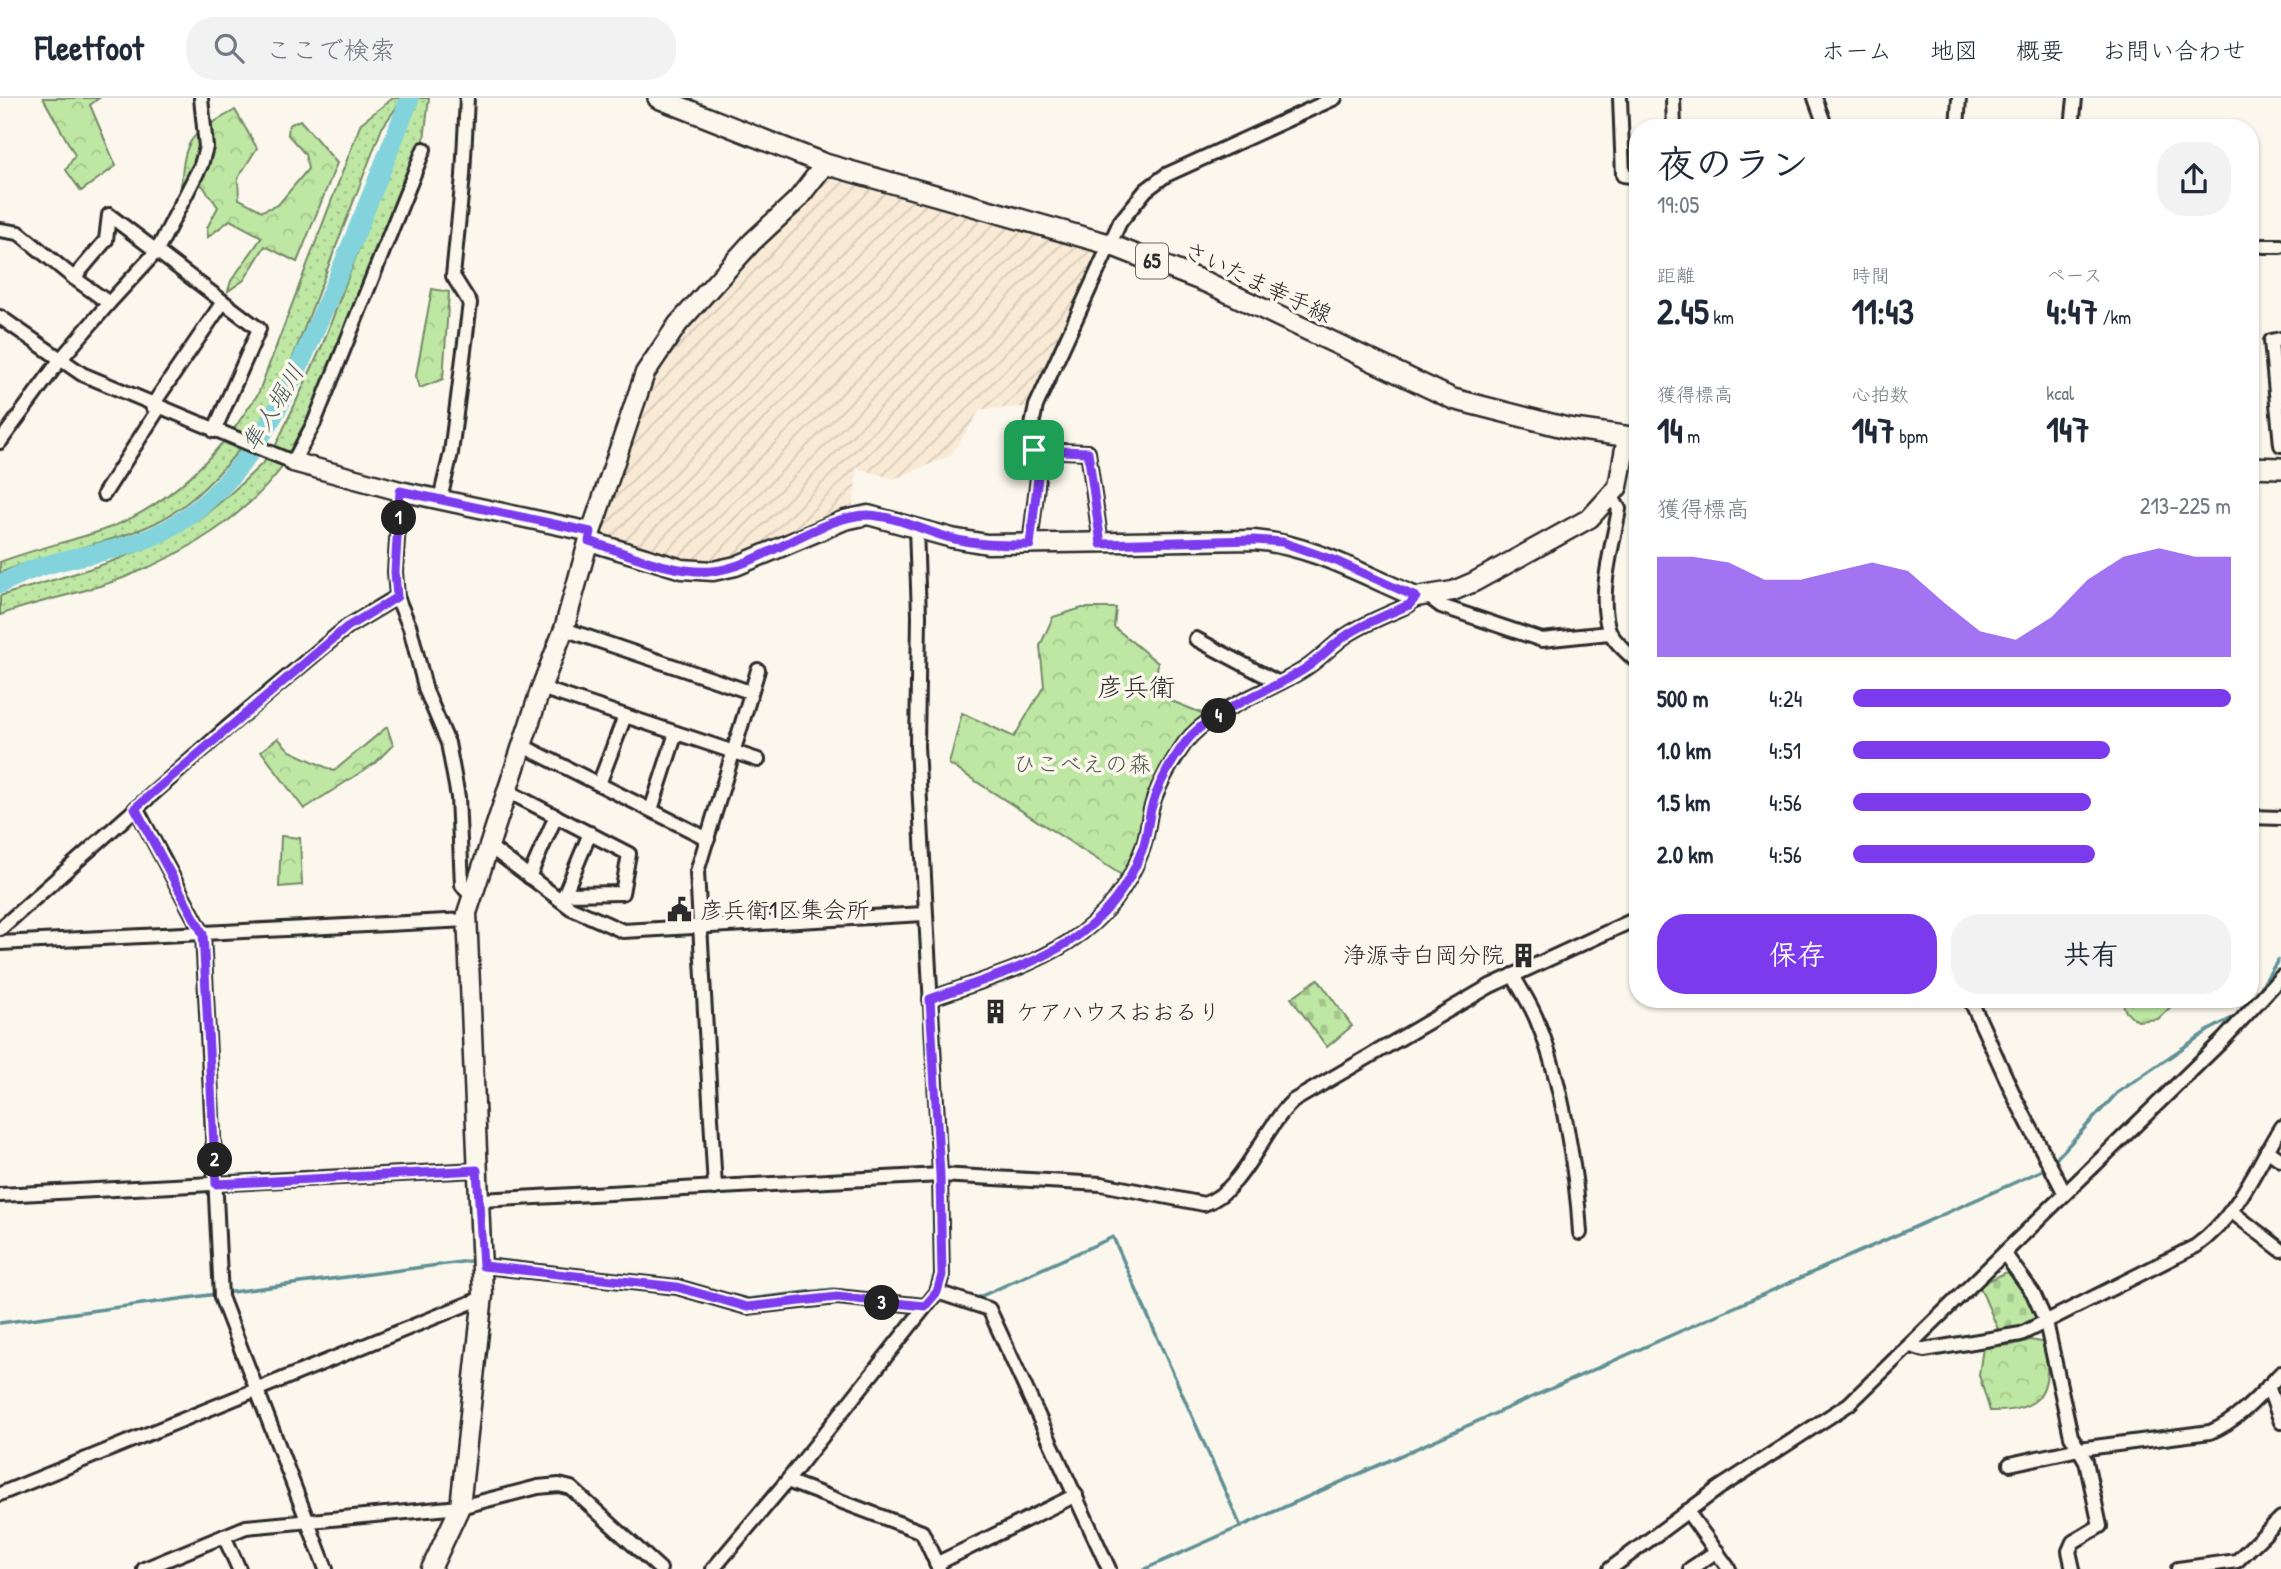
<!DOCTYPE html>
<html lang="ja">
<head>
<meta charset="utf-8">
<style>
	body { margin:0; font-family:"Patrick Hand","Klee One",sans-serif; background:#f2f2f3; color:#1f2937; height:100vh; display:flex; flex-direction:column; font-size:26px; white-space:nowrap }
	* { box-sizing:border-box; margin:0 }
	p { font-size:23px; color:#747a83 }
	.icon { flex:none; width:38px; height:38px; fill:none; stroke:currentColor; stroke-width:2; stroke-linecap:round; stroke-linejoin:round }
	.map { position:relative; flex:1; overflow:hidden }
	.drawer { position:absolute; left:1629px; top:21px; width:630px; height:889px; display:flex; flex-direction:column; background:#fff; border-radius:28px; box-shadow:0 2px 5px #0004 }
	.drawer>* { flex:none }
	.pin { position:absolute; display:grid; place-items:center; width:60px; height:60px; color:#fff; margin:-30px; border-radius:14px; box-shadow:0 4px 10px #0006 }
	.km { position:absolute; width:35px; height:35px; margin:-18px; border-radius:50%; background:#222; color:#fff; font-size:19px; line-height:35px; text-align:center }
	.round { display:grid; place-items:center; flex:none; width:74px; height:74px; border-radius:28px; background:#f2f2f3 }
	.headline { display:flex; align-items:center; justify-content:space-between; height:119px; padding:0 28px }
	h1 { font-size:38px; font-weight:800; line-height:52px }
	.stats { display:grid; grid-template-columns:repeat(3,1fr); gap:10px; height:119px; padding:7px 28px }
	.stats div { display:grid; align-content:center }
	.stats b { font-size:35px; font-weight:800 }
	.stats small { font-size:19px; font-weight:400 }
	.stats p { font-size:19px }
	.chart { height:196px; padding:14px 28px }
	.chart p { display:flex; justify-content:space-between }
	.chart svg { width:100%; height:126px; margin-top:7px; fill:#7c3aed; opacity:.7 }
	.button { display:flex; gap:14px; margin-top:auto; padding:14px 28px }
	.button a { flex:1; height:80px; border-radius:28px; background:#7c3aed; color:#fff; font-size:28px; font-weight:800; line-height:80px; text-align:center }
	.button a+a { background:#f2f2f3; color:#1f2937 }
	ul { padding:0 28px; list-style:none; font-size:23px }
	li { display:grid; grid-template-columns:112px 84px 1fr; align-items:center; height:52px }
	li i { height:18px; border-radius:9px; background:#7c3aed }
	header { display:flex; align-items:center; gap:42px; box-sizing:border-box; height:98px; padding:0 35px; background:#fff; border-bottom:2px solid #e0e1e3 }
	header strong { font-size:33px }
	nav { display:flex; gap:38px; margin-inline-start:auto; font-size:24px }
	.search { width:490px; height:63px; background:#f2f2f3; display:flex; align-items:center; gap:18px; box-sizing:border-box; padding:0 24px; border-radius:28px; color:#747a83; font-size:26px }
	.map>svg:first-child { display:block }
	.industrial { fill:url(#industrial-furrows) }
	.green { fill:url(#green-dots); stroke:#748967; stroke-width:2 }
	.forest { fill:url(#forest-crowns); stroke:#748967; stroke-width:2 }
	.cemetery { fill:url(#cemetery-stones); stroke:#748967; stroke-width:2 }
	.lines { fill:none; stroke-linecap:round; stroke-linejoin:round }
	.stream { stroke:#5f9095; stroke-width:3.5 }
	.river { stroke:#82d3db; stroke-width:19 }
	.street-casing { stroke:#2b2b2b; stroke-width:18 }
	.secondary-casing { stroke:#2b2b2b; stroke-width:23 }
	.primary-casing { stroke:#2b2b2b; stroke-width:24 }
	.street { stroke:#fbf7ec; stroke-width:12 }
	.secondary { stroke:#fbf7ec; stroke-width:18 }
	.primary { stroke:#fbf7ec; stroke-width:19 }
	.route-casing { stroke:#fff; stroke-width:14 }
	.route { stroke:#7c3aed; stroke-width:9 }
	.labels { text-anchor:middle; stroke-width:7; stroke-linejoin:round; paint-order:stroke }
	.shield { fill:#fbf7ec; stroke:#696865; stroke-width:2 }
	.shield-label { font-size:21px; font-weight:bold; fill:#2b2b2b }
	.street-label { font-size:23px; fill:#2b2b2b; stroke:#fbf7ec }
	.park-label { font-size:23px; fill:#505a49; stroke:#fbf7ec }
	.poi-label { font-size:23px; fill:#2b2b2b; stroke:#fbf7ec; text-anchor:start }
	.water-label { font-size:24px; font-style:italic; fill:#455d60; stroke:#fbf7ec }
	.quarter-label { font-size:26px; fill:#2b2b2b; stroke:#fbf7ec }
</style>
</head>
<body>
<header>
<strong>Fleetfoot</strong>
<div class="search"><svg class="icon" aria-label="search" viewBox="0 0 24 24"><circle cx="10" cy="10" r="6"/><path d="M15 15l6 6"/></svg>ここで検索</div>
<nav><a>ホーム</a><a>地図</a><a>概要</a><a>お問い合わせ</a></nav>
</header>
<div class="map">
<svg width="2281" height="1471" viewBox="0 0 2281 1471">
	<defs>
		<pattern id="industrial-furrows" width="10" height="10" patternUnits="userSpaceOnUse" patternTransform="scale(1.75)"><rect width="10" height="10" fill="#f8ead5"/><path d="M-1 1l2-2M0 10L10 0M9 11l2-2" fill="none" stroke="#d5c9b7"/></pattern>
		<pattern id="green-dots" width="8" height="8" patternUnits="userSpaceOnUse" patternTransform="scale(1.75)"><rect width="8" height="8" fill="#bee7a3"/><path d="M2 2h.1M6 6h.1" fill="none" stroke="#a3c68c" stroke-width="1.8" stroke-linecap="round"/></pattern>
		<pattern id="forest-crowns" width="20" height="18" patternUnits="userSpaceOnUse" patternTransform="scale(1.75)"><rect width="20" height="18" fill="#bee7a3"/><path d="M2 6a3 3 0 1 1 6 0M12 15a3 3 0 1 1 6 0" fill="none" stroke="#a3c68c"/></pattern>
		<pattern id="cemetery-stones" width="16" height="16" patternUnits="userSpaceOnUse" patternTransform="scale(1.75)"><rect width="16" height="16" fill="#bee7a3"/><path d="M2 7V4a2 2 0 0 1 4 0v3zM10 15v-3a2 2 0 0 1 4 0v3z" fill="#a3c68c"/></pattern>
	</defs>
	<rect width="100%" height="100%" fill="#fbf7ec"/>
	<filter id="ink" filterUnits="userSpaceOnUse"><feTurbulence type="fractalNoise" baseFrequency=".0143" numOctaves="2"/><feDisplacementMap in="SourceGraphic" scale="14" xChannelSelector="R" yChannelSelector="G"/><feConvolveMatrix kernelMatrix="1 2 1 2 8 2 1 2 1" color-interpolation-filters="sRGB"/></filter>
	<g filter="url(#ink)">
		<path class="industrial" d="M 823,79 L 1091,151 L 1095,162 L 1029,309 L 981,311 L 950,358 L 894,381 L 857,370 L 852,416 L 733,464 L 683,467 L 595,437 L 656,268 L 698,211 Z"/>
		<g class="green">
			<path d="M 393,0 L 403,0 L 382,30 L 278,298 L 251,340 L 233,332 L 258,296 L 361,25 Z"/>
			<path d="M 416,0 L 429,0 L 424,42 L 331,276 L 291,356 L 275,349 L 322,248 Z"/>
			<path d="M 223,344 L 239,352 C 213,383 183,415 144,430 C 98,449 46,455 0,475 L 0,464 C 33,451 69,444 103,432 C 150,416 191,382 223,344 Z"/>
			<path d="M 266,362 L 283,368 C 245,419 186,455 128,478 C 87,495 42,501 0,517 L 0,498 C 66,477 133,463 192,425 C 219,408 243,384 266,362 Z"/>
		</g>
		<g class="forest">
			<path d="M 43,0 L 99,0 L 90,7 L 116,68 L 81,93 L 66,72 L 75,57 Z"/>
			<path d="M 235,12 L 257,50 L 238,80 L 239,101 L 262,113 L 278,107 L 308,71 L 305,56 L 288,37 L 289,27 L 300,22 L 337,65 L 297,164 L 265,148 L 244,182 L 228,193 L 231,183 L 262,139 L 230,122 L 208,139 L 207,130 L 218,109 L 202,87 L 181,88 C 185,36 191,38 235,12 Z"/>
			<path d="M 432,191 L 449,194 L 443,281 L 420,290 L 416,278 Z"/>
			<path d="M 1082,510 L 1116,510 L 1114,529 L 1158,565 L 1154,596 L 1204,616 L 1185,638 L 1152,687 L 1143,727 L 1123,778 L 949,666 L 962,615 L 1014,639 L 1044,588 L 1040,548 L 1053,519 Z"/>
			<path d="M 387,629 L 393,647 L 375,665 L 304,711 L 261,653 L 278,640 L 290,653 L 334,673 Z"/>
			<path d="M 281,738 L 300,740 L 302,787 L 279,789 Z"/>
			<path d="M 2121,901 L 2179,901 L 2158,921 L 2138,923 L 2126,914 Z"/>
			<path d="M 2030,1242 L 2046,1245 C 2051,1294 2043,1314 1990,1313 L 1979,1277 L 1983,1249 L 2012,1247 Z"/>
		</g>
		<g class="cemetery">
			<path d="M 1318,881 L 1352,928 L 1327,949 L 1291,900 Z"/>
			<path d="M 2011,1172 L 2027,1194 L 2040,1219 L 2038,1224 L 2020,1233 L 2000,1236 L 1979,1187 Z"/>
		</g>
		<g class="lines">
			<g class="stream">
				<path d="M 2257,896 L 2278,862"/>
				<path d="M 2053,1064 L 2117,995 L 2209,932 L 2238,917"/>
				<path d="M 488,1161 L 644,1179"/>
				<path d="M 679,1184 L 748,1201 L 833,1191 L 868,1196"/>
				<path d="M 224,1195 L 477,1162"/>
				<path d="M 966,1197 L 977,1200 L 1113,1139 L 1241,1429"/>
				<path d="M 0,1225 L 217,1196"/>
				<path d="M 1145,1471 L 2043,1072"/>
			</g>
			<path class="river" d="M 0,486 C 11,481 22,475 34,471 C 78,455 124,455 166,432 C 253,384 293,284 330,197 C 358,132 384,66 410,0"/>
			<defs>
				<g id="street">
					<path d="M 1620,0 L 1623,77 L 1638,79"/>
					<path d="M 1815,0 L 1826,30"/>
					<path d="M 1673,1 L 1674,30"/>
					<path d="M 1957,30 L 1959,0"/>
					<path d="M 2072,30 L 2075,0"/>
					<path d="M 0,132 L 19,135 L 74,180"/>
					<path d="M 2263,148 L 2281,148"/>
					<path d="M 109,205 L 157,153 L 201,67 L 206,49 L 201,0"/>
					<path d="M 0,219 L 82,276 L 293,364 L 314,325 L 424,51"/>
					<path d="M 2281,241 L 2271,243 L 2281,347"/>
					<path d="M 152,308 L 223,204"/>
					<path d="M 0,344 L 60,262 L 109,205 L 74,180 L 106,142 L 109,117 L 259,231 L 214,333"/>
					<path d="M 1034,352 L 1088,354 L 1101,446"/>
					<path d="M 400,393 L 395,474 L 397,499 L 410,530 L 426,593 L 448,645 L 458,699 L 462,787 L 471,798"/>
					<path d="M 104,396 L 159,310"/>
					<path d="M 1612,399 L 1619,411 C 1613,448 1597,496 1609,532 C 1613,543 1629,556 1638,565"/>
					<path d="M 440,401 L 451,355 L 470,205 L 453,178 L 463,78 L 467,0"/>
					<path d="M 1030,447 L 1038,379 L 1031,332 L 1036,308 L 1120,124 L 1146,92 L 1166,77 L 1335,0"/>
					<path d="M 1429,499 L 1441,508 L 1542,542 L 1609,535"/>
					<path d="M 564,531 L 750,594"/>
					<path d="M 1196,541 L 1279,585"/>
					<path d="M 541,590 L 758,662"/>
					<path d="M 523,648 L 708,741"/>
					<path d="M 599,686 L 625,618"/>
					<path d="M 509,694 L 629,756 L 622,795 L 565,796"/>
					<path d="M 136,710 L 203,836 L 221,1199 L 326,1471"/>
					<path d="M 651,712 L 676,635"/>
					<path d="M 2250,719 L 2281,720"/>
					<path d="M 490,749 L 571,810 L 623,833 L 924,816"/>
					<path d="M 529,779 L 556,718"/>
					<path d="M 563,800 L 590,735"/>
					<path d="M 0,831 L 227,630 L 347,529 L 397,499"/>
					<path d="M 0,845 L 467,822"/>
					<path d="M 1513,877 C 1521,893 1532,908 1538,925 C 1561,980 1577,1075 1580,1135"/>
					<path d="M 930,901 C 1019,869 1106,851 1142,752 C 1147,740 1148,724 1151,711 C 1157,688 1171,665 1185,645 C 1210,611 1270,594 1306,570 C 1320,561 1332,547 1347,537 C 1365,525 1388,516 1409,507 L 1416,499"/>
					<path d="M 1970,901 L 2016,1002 L 2064,1094"/>
					<path d="M 2267,1052 L 2281,1062"/>
					<path d="M 715,1090 L 697,774 L 758,572"/>
					<path d="M 0,1097 L 477,1072"/>
					<path d="M 480,1102 L 940,1077 L 1101,1086 L 1204,1106 C 1244,1093 1262,1031 1293,1003 L 1490,888 L 1638,820"/>
					<path d="M 2232,1114 L 2281,1152"/>
					<path d="M 2004,1155 L 2033,1195 L 2046,1224 L 2071,1338 L 2086,1363 L 2100,1428 L 2073,1444 L 2069,1453 L 2073,1471"/>
					<path d="M 483,1168 L 677,1189 L 747,1209 L 837,1199 L 925,1208"/>
					<path d="M 937,1194 L 989,1211 L 1109,1471"/>
					<path d="M 1911,1248 L 1924,1252 L 2021,1236 L 2196,1148 C 2237,1119 2255,1071 2281,1029"/>
					<path d="M 2268,1288 L 2281,1324"/>
					<path d="M 2010,1366 L 2079,1351 L 2210,1334 C 2238,1323 2261,1296 2281,1275"/>
					<path d="M 787,1383 L 922,1434 L 939,1471"/>
					<path d="M 0,1396 L 482,1200"/>
					<path d="M 1687,1413 L 1729,1471"/>
					<path d="M 224,1438 L 239,1471"/>
					<path d="M 936,1466 L 1076,1397"/>
					<path d="M 144,1471 L 246,1429 L 460,1409 L 538,1389 L 559,1387 L 571,1390 L 660,1471"/>
					<path d="M 713,1471 L 787,1383 L 937,1194 L 942,1177 L 940,1077 L 917,648 L 919,518 L 916,429"/>
					<path d="M 1610,1471 L 1719,1390 L 1849,1306 L 2223,942 L 2281,879"/>
					<path d="M 1690,1471 L 1717,1453"/>
					<path d="M 2178,1471 L 2237,1463 L 2281,1420"/>
				</g>
				<g id="secondary">
					<path d="M 293,364 L 400,393 L 591,434"/>
					<path d="M 589,443 L 682,471 L 713,473 L 736,468 L 845,422 L 868,417 L 952,440 L 987,446 L 1254,442 C 1313,447 1363,477 1416,499 L 1453,493 L 1474,484 L 1590,420 L 1618,389 L 1627,339"/>
					<path d="M 431,1471 L 460,1409 L 483,1197 L 467,815 L 541,590 L 564,531 L 591,434 L 645,275 L 678,226 L 752,144 L 797,102 L 825,66"/>
				</g>
				<g id="primary">
					<path d="M 658,0 L 825,66 L 1108,146 L 1208,185 L 1453,301 L 1567,330 L 1638,340"/>
					<path d="M 2250,369 L 2281,370"/>
				</g>
			</defs>
			<use href="#street" class="street-casing"/>
			<use href="#secondary" class="secondary-casing"/>
			<use href="#primary" class="primary-casing"/>
			<use href="#street" class="street"/>
			<use href="#secondary" class="secondary"/>
			<use href="#primary" class="primary"/>
		</g>
	</g>
	<g class="lines" filter="url(#ink)">
		<defs>
			<path id="route" d="M 1034,352 L 1088,354 L 1101,446 L 1254,442 L 1282,444 L 1336,463 L 1416,499 L 1409,507 C 1388,516 1365,525 1347,537 C 1332,547 1320,561 1306,570 C 1271,594 1210,611 1185,645 C 1171,664 1157,688 1151,711 C 1148,724 1147,740 1142,752 C 1106,851 1019,869 930,901 L 940,1077 L 942,1177 L 937,1194 L 925,1208 L 837,1199 L 747,1209 L 677,1189 L 483,1168 L 477,1072 L 216,1086 L 203,836 L 135,710 L 347,529 L 397,499 L 395,474 L 400,393 L 591,434 L 589,443 C 627,455 671,476 713,473 C 759,469 821,417 868,417 C 895,418 925,433 950,440 C 976,447 1003,447 1030,447 L 1038,379 Z"/>
		</defs>
		<use href="#route" class="route-casing"/>
		<use href="#route" class="route"/>
	</g>
	<defs>
		<symbol id="civic-bare" viewBox="-9 -9 18 18"><path d="M-.6-6.5H3V-4.5H.6V-3L4-1V1h2V6H-6V1h2V-1L-.6-3ZM-1.2 2.5V6h2.4V2.5Z" fill="#2b2b2b" stroke="#fbf7ec" stroke-width="2.5" paint-order="stroke"/></symbol>
		<symbol id="building-bare" viewBox="-9 -9 18 18"><path d="M-4-6H4V6H1V3H-1V6H-4ZM-2.5-4.3h1.7v1.8h-1.7ZM.8-4.3h1.7v1.8H.8ZM-2.5-1h1.7V.8h-1.7ZM.8-1h1.7V.8H.8Z" fill="#2b2b2b" stroke="#fbf7ec" stroke-width="2.5" paint-order="stroke"/></symbol>
	</defs>
	<g fill-rule="evenodd">
		<use href="#civic-bare" x="662" y="794" width="35" height="35"/>
		<use href="#building-bare" x="1506" y="840" width="35" height="35"/>
		<use href="#building-bare" x="978" y="896" width="35" height="35"/>
	</g>
	<g class="labels">
		<rect class="shield" x="1136" y="145.5" width="32" height="35" rx="5"/>
		<g class="shield-label">
			<text x="1152" y="170">65</text>
		</g>
		<g class="street-label">
			<text transform="translate(1258 184) rotate(25)" y="8">さいたま幸手線</text>
		</g>
		<g class="park-label">
			<text x="1082" y="674">ひこべえの森</text>
		</g>
		<g class="poi-label">
			<text x="700" y="820">彦兵衛1区集会所</text>
			<text x="1504" y="865" text-anchor="end">浄源寺白岡分院</text>
			<text x="1016" y="922">ケアハウスおおるり</text>
		</g>
		<g class="water-label">
			<text transform="translate(273 310) rotate(-59)" y="8">隼人堀川</text>
		</g>
		<g class="quarter-label">
			<text x="1136" y="598">彦兵衛</text>
		</g>
	</g>
</svg>
<div class="pin" style="left:1034px;top:352px;background:#1e9e55"><svg class="icon" aria-label="arrive" viewBox="0 0 24 24"><path d="M6 21V4h12l-3 4 3 4H6"/></svg></div>
<b class="km" style="left:399px;top:420px">1</b>
<b class="km" style="left:215px;top:1062px">2</b>
<b class="km" style="left:882px;top:1205px">3</b>
<b class="km" style="left:1219px;top:618px">4</b>
<section class="drawer">
<div class="headline"><div><h1>夜のラン</h1><p>19:05</p></div><a class="round"><svg class="icon" aria-label="share" viewBox="0 0 24 24"><path d="M12 15V3M7 8l5-5 5 5M5 13v7h14v-7"/></svg></a></div>
<div class="stats">
<div><p>距離</p><b>2.45<small> km</small></b></div>
<div><p>時間</p><b>11:43</b></div>
<div><p>ペース</p><b>4:47<small> /km</small></b></div>
</div>
<div class="stats">
<div><p>獲得標高</p><b>14<small> m</small></b></div>
<div><p>心拍数</p><b>147<small> bpm</small></b></div>
<div><p>kcal</p><b>147</b></div>
</div>
<div class="chart"><p><span>獲得標高</span>213–225 m</p>
<svg viewBox="0 0 160 44" preserveAspectRatio="none"><path d="M0 44V9L10 9L20 11L30 17L40 17L50 14L60 11L70 14L80 25L90 35L100 38L110 30L120 17L130 9L140 6L150 9L160 9V44z"/></svg>
</div>
<ul>
<li><b>500 m</b>4:24<i style="width:100%"></i></li>
<li><b>1.0 km</b>4:51<i style="width:68%"></i></li>
<li><b>1.5 km</b>4:56<i style="width:63%"></i></li>
<li><b>2.0 km</b>4:56<i style="width:64%"></i></li>
</ul>
<div class="button"><a>保存</a><a>共有</a></div>
</section>
</div>
</body>
</html>
